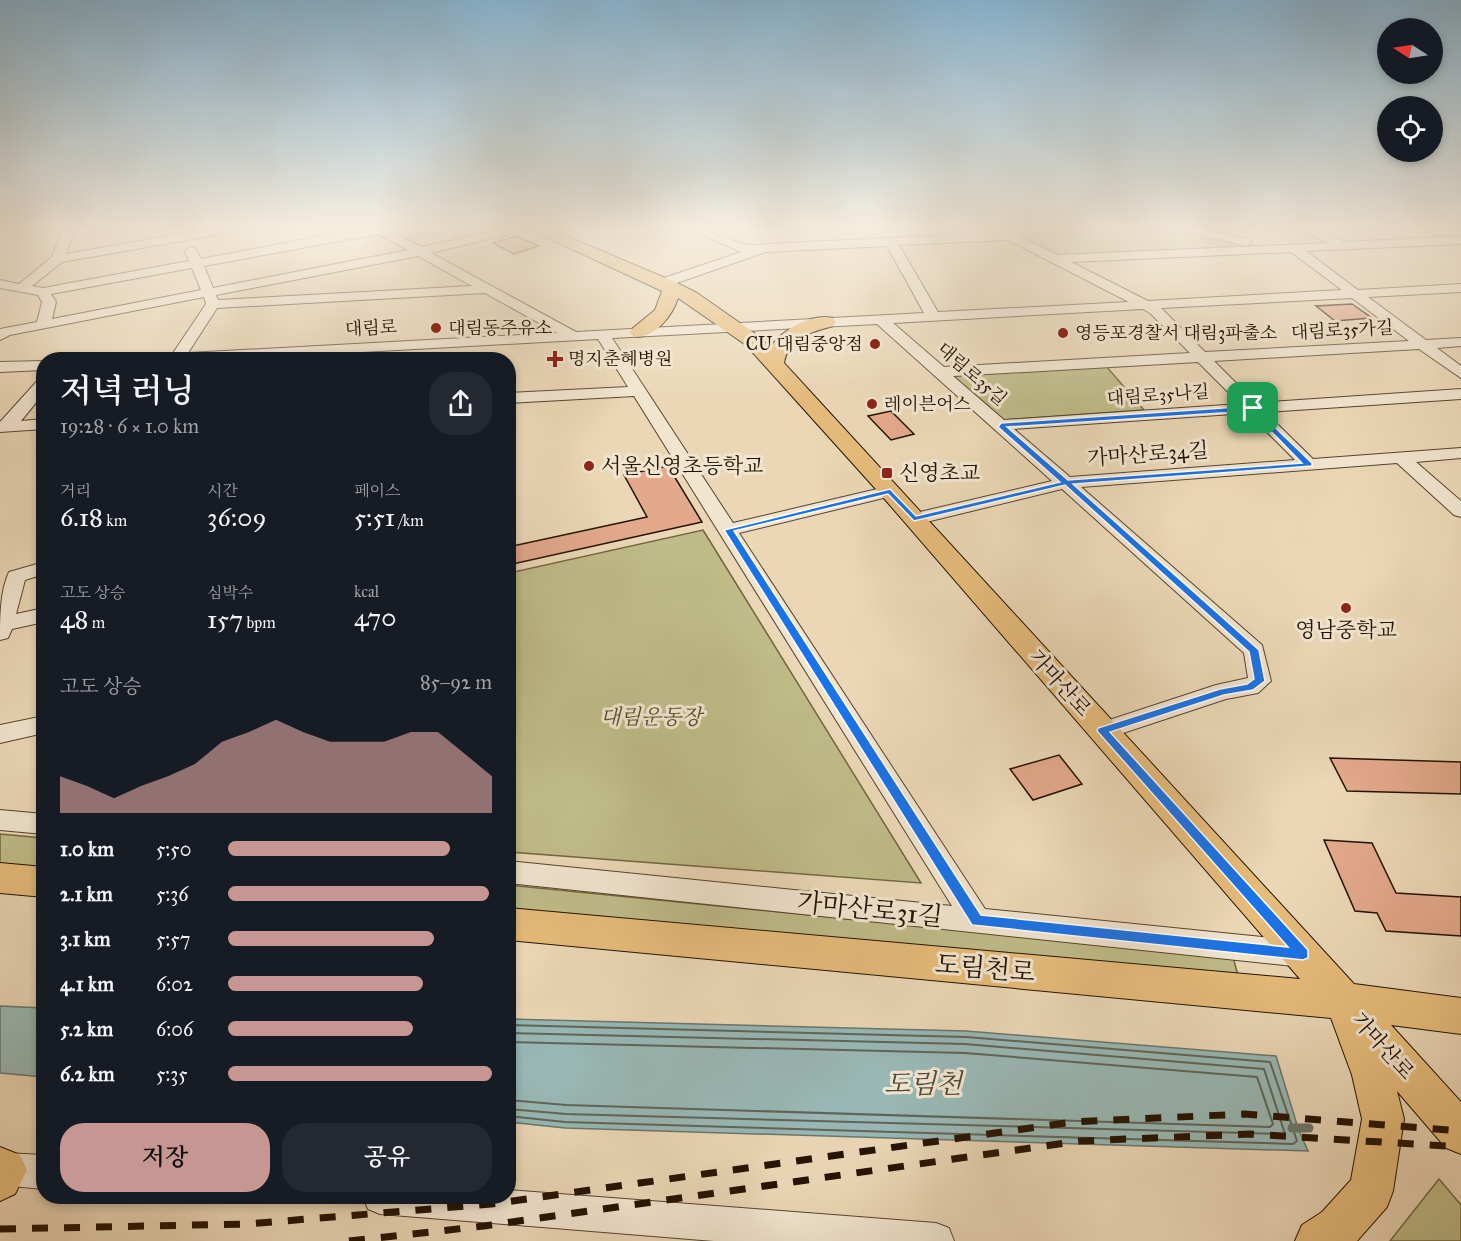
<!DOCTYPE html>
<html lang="ko">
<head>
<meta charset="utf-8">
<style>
	body { margin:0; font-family:"IM FELL Great Primer","Noto Serif KR",serif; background:#242831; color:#f1f3f6; height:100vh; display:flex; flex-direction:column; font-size:22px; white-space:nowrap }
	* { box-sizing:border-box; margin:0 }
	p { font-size:20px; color:#9ea1a6 }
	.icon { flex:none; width:33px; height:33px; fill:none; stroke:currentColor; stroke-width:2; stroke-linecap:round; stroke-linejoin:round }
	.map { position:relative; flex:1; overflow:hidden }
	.details { position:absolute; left:36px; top:352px; width:480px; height:852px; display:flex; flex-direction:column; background:#171b24; border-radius:24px; box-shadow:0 3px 9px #0003 }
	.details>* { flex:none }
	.needle { width:39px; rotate:282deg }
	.tools { position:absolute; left:1377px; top:18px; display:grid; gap:12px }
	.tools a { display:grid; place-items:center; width:66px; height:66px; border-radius:50%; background:#171b24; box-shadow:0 3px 9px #0003; font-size:30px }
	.pin { position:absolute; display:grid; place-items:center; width:51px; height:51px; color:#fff; margin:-26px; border-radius:12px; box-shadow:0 3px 9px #0006 }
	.round { display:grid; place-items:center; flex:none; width:63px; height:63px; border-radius:24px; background:#242831 }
	.summary { display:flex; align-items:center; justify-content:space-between; height:102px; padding:0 24px }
	h1 { font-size:33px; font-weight:600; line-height:45px }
	.stats { display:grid; grid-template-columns:repeat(3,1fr); gap:9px; height:102px; padding:6px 24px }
	.stats div { display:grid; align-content:center }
	.stats b { font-size:26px; font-weight:600 }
	.stats small { font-size:16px; font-weight:400 }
	.stats p { font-size:16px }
	.chart { height:168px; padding:12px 24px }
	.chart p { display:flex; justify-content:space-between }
	.chart svg { width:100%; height:108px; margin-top:6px; fill:#c59692; opacity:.7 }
	.primary-button { display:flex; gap:12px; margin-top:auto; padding:12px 24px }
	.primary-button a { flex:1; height:69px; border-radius:24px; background:#c59692; color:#111; font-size:24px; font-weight:600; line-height:69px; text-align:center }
	.primary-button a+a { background:#242831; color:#f1f3f6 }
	ul { padding:0 24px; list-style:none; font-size:20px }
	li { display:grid; grid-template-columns:96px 72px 1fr; align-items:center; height:45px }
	li i { height:15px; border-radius:8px; background:#c59692 }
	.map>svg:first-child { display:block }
	.green { fill:#bfbc88; stroke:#726744; stroke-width:1.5 }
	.water { fill:#99b8b5; stroke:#6a766d; stroke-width:1.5 }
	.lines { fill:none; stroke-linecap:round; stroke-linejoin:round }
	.shore { stroke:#5e655a; stroke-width:2 }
	.stream { stroke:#6a766d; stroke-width:9 }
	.building { fill:#e3a98b; stroke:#241200; stroke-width:1.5 }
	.minor-casing { stroke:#56432e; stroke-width:2 }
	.major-casing { stroke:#241200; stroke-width:2 }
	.minor { fill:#f2e5d0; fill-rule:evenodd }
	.major { fill:#e6bc7b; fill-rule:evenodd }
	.rail { stroke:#241200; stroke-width:7; stroke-dasharray:16 16; stroke-linecap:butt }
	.route { fill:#1a73e8; stroke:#fff; stroke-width:1.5; fill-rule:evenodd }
	.poi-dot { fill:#8f2418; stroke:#f2e5d0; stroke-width:2 }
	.labels { text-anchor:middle; stroke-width:6; stroke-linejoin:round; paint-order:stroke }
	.far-street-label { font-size:18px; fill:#241200; stroke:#f2e5d0 }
	.far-poi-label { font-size:18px; fill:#241200; stroke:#f2e5d0; text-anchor:start }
	.street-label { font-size:21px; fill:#241200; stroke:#f2e5d0 }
	.poi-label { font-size:21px; fill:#241200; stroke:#f2e5d0; text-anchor:start }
	.park-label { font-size:21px; font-style:italic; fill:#5a4e30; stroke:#f2e5d0 }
	.near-street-label { font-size:26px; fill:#241200; stroke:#f2e5d0 }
	.near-water-label { font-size:27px; font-style:italic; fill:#4d4c3f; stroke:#f2e5d0 }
</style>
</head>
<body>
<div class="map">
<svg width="1461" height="1241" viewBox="0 0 1461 1241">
	<rect width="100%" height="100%" fill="#ebd7b6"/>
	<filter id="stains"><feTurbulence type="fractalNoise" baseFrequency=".00333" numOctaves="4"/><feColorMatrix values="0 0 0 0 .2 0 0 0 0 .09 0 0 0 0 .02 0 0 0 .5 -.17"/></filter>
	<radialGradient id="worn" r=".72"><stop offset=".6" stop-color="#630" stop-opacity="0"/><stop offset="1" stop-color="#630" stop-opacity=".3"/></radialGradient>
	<g class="green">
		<path d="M 1033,227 L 1165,227 L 1260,247 L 1058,257 L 1018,236 Z"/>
		<path d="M 1106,366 L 1144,410 L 1003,420 L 953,376 Z"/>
		<path d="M 703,530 L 921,883 L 509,852 L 509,573 Z"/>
		<path d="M 0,834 L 43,838 L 43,872 L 0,868 Z"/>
		<path d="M 508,885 L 1233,957 L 1240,983 L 509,915 Z"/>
		<path d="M 1439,1179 L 1461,1205 L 1461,1241 L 1390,1241 Z"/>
	</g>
	<g class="water">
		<path d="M 0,1006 L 43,1008 L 43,1077 L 0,1073 Z"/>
		<path d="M 509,1019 L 966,1031 L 1276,1056 L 1298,1128 L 1308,1151 L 565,1128 L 509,1122 Z"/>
	</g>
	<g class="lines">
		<g class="shore">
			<path d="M 508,1025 L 966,1037 L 1270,1062 L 1297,1141 L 1293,1144 L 565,1122 L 508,1116"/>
			<path d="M 508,1033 L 965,1044 L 1264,1069 L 1285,1134 L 566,1114 L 508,1109"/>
			<path d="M 508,1042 L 965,1053 L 1257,1077 L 1273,1124 L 1270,1127 L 566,1105 L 508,1100"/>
		</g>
		<path class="stream" d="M 1292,1128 L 1309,1128"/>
	</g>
	<g class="building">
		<path d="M 517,236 L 538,246 L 514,254 L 493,243 Z"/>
		<path d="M 1352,304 L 1372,318 L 1335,321 L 1316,306 Z"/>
		<path d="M 891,411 L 914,434 L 891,440 L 868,416 Z"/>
		<path d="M 668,466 L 702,522 L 508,565 L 508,547 L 647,517 L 624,475 Z"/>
		<path d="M 1059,755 L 1082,784 L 1033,800 L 1010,769 Z"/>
		<path d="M 1330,758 L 1461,762 L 1461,794 L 1347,791 Z"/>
		<path d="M 1324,840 L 1372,843 L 1396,893 L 1461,897 L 1461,936 L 1386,931 L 1377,913 L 1355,911 Z"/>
	</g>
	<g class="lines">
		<defs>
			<g id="minor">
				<path d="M 59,227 L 108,227 L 102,231 L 73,234 L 66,254 L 218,227 L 245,227 L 239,231 L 62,262 L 32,286 L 43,288 L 189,261 L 185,251 L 191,247 L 195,248 L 201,259 L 369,227 L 384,227 L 421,247 L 516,227 L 537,227 L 431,253 L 576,332 L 924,313 L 887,246 L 766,252 L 668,286 L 658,286 L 658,280 L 741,252 L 685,227 C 713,227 739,251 765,244 L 995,233 L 986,227 L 1001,227 L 1010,231 L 1019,227 L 1034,227 L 1019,236 L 1057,255 L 1328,243 L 1295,227 L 1312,227 L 1345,242 L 1461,236 L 1461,244 L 1306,251 L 1358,290 L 1461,284 L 1461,292 L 1368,297 L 1426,340 L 1461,338 L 1461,346 L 1437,348 L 1461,366 L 1461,378 L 1419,349 L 1214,361 L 1256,403 L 1461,389 L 1461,399 L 1265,412 L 1313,459 L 1461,448 L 1461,458 L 1416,462 L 1461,501 L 1461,517 L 1454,515 L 1397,463 L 1081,487 L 1262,645 L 1271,681 L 1258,693 L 1226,699 L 1102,740 L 1094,737 L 1090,731 L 1094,725 L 1216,685 L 1248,678 L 1244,653 L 1062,489 L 914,525 L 907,523 L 905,519 L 907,515 L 1052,481 L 877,324 L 612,338 L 733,523 L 890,486 L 899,491 L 896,495 L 739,533 L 985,909 L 1303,941 L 1313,945 L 1317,954 L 1313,963 L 1303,967 L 508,883 L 508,861 L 952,906 L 634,396 L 508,403 L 508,393 L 628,387 L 598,339 L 217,360 L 128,360 L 135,356 L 173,353 L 206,304 L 204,297 L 10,335 L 0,340 L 0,329 L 37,322 L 42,302 L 38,295 L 0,288 L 0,280 L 19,284 L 52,257 L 62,232 ZM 378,234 L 408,250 L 213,288 L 204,266 ZM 1008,240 L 1129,302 L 938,312 L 899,245 ZM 1291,252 L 1342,290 L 1148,301 L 1071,262 ZM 418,256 L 472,286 L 218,300 L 216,295 ZM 192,268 L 201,290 L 52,319 L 56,302 L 51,294 ZM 485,293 L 557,333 L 188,353 L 217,308 ZM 1352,298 L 1409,341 L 1205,352 L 1161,308 ZM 1143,309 L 1150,313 L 1190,353 L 944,367 L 893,323 ZM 1198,362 L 1240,404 L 1004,420 L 953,376 ZM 1248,413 L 1295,460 L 1070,477 L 1014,429 Z"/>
				<path d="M 1164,227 L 1189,227 L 1246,238 L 1252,242 L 1246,246 Z"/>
				<path d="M 44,361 L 44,370 L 0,372 L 0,362 Z"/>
				<path d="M 44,377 L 44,393 L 21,421 L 44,419 L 44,429 L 0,432 L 0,422 L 39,379 Z"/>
				<path d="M 44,562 L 44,574 L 25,580 L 16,614 L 44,608 L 44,622 L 12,629 L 8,638 L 0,640 C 0,618 0,591 9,572 Z"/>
				<path d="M 44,716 L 44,733 L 0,743 L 0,725 Z"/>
				<path d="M 0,810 L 44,814 L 44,834 L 0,830 Z"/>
				<path d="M 5,1153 L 44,1155 L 44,1189 L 0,1185 L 0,1155 Z"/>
				<path d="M 508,1190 L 936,1223 L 949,1228 L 954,1241 L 714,1241 L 380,1214 L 368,1209 L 363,1197 L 508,1197 Z"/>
			</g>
			<g id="major">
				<path d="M 524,227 L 545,227 L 677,283 L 697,293 L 760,337 L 770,348 C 781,330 812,313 833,318 L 836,322 L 833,326 C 811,332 788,338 784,363 L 1354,984 L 1461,998 L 1461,1034 L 1391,1025 L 1461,1102 L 1461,1154 L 1446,1148 L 1397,1091 L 1404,1119 L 1393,1191 L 1387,1207 L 1357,1241 L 1295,1241 L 1302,1225 L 1322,1212 L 1351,1180 L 1362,1119 L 1352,1075 L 1331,1018 L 508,940 L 508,908 L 1300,979 L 882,496 L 746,345 L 678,298 C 673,315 653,341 633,336 L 630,332 L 633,328 L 655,310 L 662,291 Z"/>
				<path d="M 0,863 L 44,867 L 44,897 L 0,893 Z"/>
				<path d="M 0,1147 L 20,1155 L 27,1170 L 15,1194 L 0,1201 Z"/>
			</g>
		</defs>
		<use href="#minor" class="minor-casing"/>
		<use href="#major" class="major-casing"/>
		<use href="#minor" class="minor"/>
		<use href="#major" class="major"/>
		<g class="rail">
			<path d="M 0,1229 L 247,1224 L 491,1204 L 1073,1122 L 1244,1114 L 1461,1131"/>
			<path d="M 349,1241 L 484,1226 L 1080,1141 L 1250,1134 L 1461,1147"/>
		</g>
	</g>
	<linearGradient id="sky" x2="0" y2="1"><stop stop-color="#88b6d4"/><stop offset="0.57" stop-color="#f6edde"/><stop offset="1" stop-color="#f6edde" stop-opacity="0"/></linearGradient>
	<rect width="1461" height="401" fill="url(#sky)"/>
	<path class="route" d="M 1253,406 L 1312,463 L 1312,466 L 1073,484 L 1259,650 L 1265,681 L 1253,690 L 1224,695 L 1110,732 L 1308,950 L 1308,958 L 1303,960 L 972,925 L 724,530 L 890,489 L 916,516 L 1060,482 L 998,427 L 1001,423 ZM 1251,411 L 1302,463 L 1068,480 L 1007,427 ZM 1065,485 L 1249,652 L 1254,679 L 1247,684 L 1220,689 L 1098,728 L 1097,731 L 1288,947 L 981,915 L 734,531 L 888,494 L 914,521 Z"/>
	<g class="poi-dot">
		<circle cx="436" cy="328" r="6"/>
		<circle cx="1063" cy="333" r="6"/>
		<circle cx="875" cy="344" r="6"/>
		<path d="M552 350h6v6h6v6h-6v6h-6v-6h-6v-6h6z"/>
		<circle cx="872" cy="404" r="6"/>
		<circle cx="589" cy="466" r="6"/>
		<rect x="881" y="467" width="12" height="12" rx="3"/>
		<circle cx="1346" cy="608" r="6"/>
	</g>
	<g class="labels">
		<g class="far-street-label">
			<text transform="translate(371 328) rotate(-3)" y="6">대림로</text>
			<text transform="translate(1342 330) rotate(-3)" y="6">대림로35가길</text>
			<text transform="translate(972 374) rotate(41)" y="6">대림로35길</text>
			<text transform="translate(1158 395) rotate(-4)" y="6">대림로35나길</text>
		</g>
		<g class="far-poi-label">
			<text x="448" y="334">대림동주유소</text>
			<text x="1075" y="339">영등포경찰서 대림3파출소</text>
			<text x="863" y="350" text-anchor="end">CU 대림중앙점</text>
			<text x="568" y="365">명지춘혜병원</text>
			<text x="884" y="410">레이븐어스</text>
		</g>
		<g class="street-label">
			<text transform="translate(1148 454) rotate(-4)" y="7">가마산로34길</text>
			<text transform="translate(1060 683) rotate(48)" y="7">가마산로</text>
			<text transform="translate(1383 1046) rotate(48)" y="7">가마산로</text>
		</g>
		<g class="poi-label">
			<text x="601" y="473">서울신영초등학교</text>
			<text x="899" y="480">신영초교</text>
			<text x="1346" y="637" text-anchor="middle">영남중학교</text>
		</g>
		<g class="park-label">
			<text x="651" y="724">대림운동장</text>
		</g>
		<g class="near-street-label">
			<text transform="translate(870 909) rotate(6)" y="9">가마산로31길</text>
			<text transform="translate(985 968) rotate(5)" y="9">도림천로</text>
		</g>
		<g class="near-water-label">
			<text x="923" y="1093">도림천</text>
		</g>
	</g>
	<rect width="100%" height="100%" filter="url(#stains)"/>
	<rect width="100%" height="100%" fill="url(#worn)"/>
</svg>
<div class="tools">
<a><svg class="needle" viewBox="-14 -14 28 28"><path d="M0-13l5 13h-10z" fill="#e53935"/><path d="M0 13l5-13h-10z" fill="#9ea1a6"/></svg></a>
<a><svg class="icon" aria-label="locate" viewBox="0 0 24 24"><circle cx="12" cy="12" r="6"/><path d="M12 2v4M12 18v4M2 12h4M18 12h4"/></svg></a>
</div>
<div class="pin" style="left:1253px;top:408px;background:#1e9e55"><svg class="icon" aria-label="arrive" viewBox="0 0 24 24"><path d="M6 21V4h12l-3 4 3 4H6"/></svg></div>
<section class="details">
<div class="summary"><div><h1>저녁 러닝</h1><p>19:28 · 6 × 1.0 km</p></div><a class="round"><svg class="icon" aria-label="share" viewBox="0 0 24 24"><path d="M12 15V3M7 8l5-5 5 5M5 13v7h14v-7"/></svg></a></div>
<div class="stats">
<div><p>거리</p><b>6.18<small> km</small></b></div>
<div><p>시간</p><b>36:09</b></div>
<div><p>페이스</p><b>5:51<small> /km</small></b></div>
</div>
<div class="stats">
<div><p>고도 상승</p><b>48<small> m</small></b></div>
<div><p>심박수</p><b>157<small> bpm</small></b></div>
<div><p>kcal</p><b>470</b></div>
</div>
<div class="chart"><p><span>고도 상승</span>85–92 m</p>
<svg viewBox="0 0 160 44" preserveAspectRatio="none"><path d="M0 44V29L10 33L20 38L30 33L40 29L50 24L60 15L70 11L80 6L90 11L100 15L110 15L120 15L130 11L140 11L150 20L160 29V44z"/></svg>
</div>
<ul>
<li><b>1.0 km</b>5:50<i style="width:84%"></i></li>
<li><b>2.1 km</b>5:36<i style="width:99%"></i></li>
<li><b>3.1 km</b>5:57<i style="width:78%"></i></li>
<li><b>4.1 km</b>6:02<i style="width:74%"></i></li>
<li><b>5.2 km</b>6:06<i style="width:70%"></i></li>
<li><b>6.2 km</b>5:35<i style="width:100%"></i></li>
</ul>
<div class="primary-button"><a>저장</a><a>공유</a></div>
</section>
</div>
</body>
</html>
